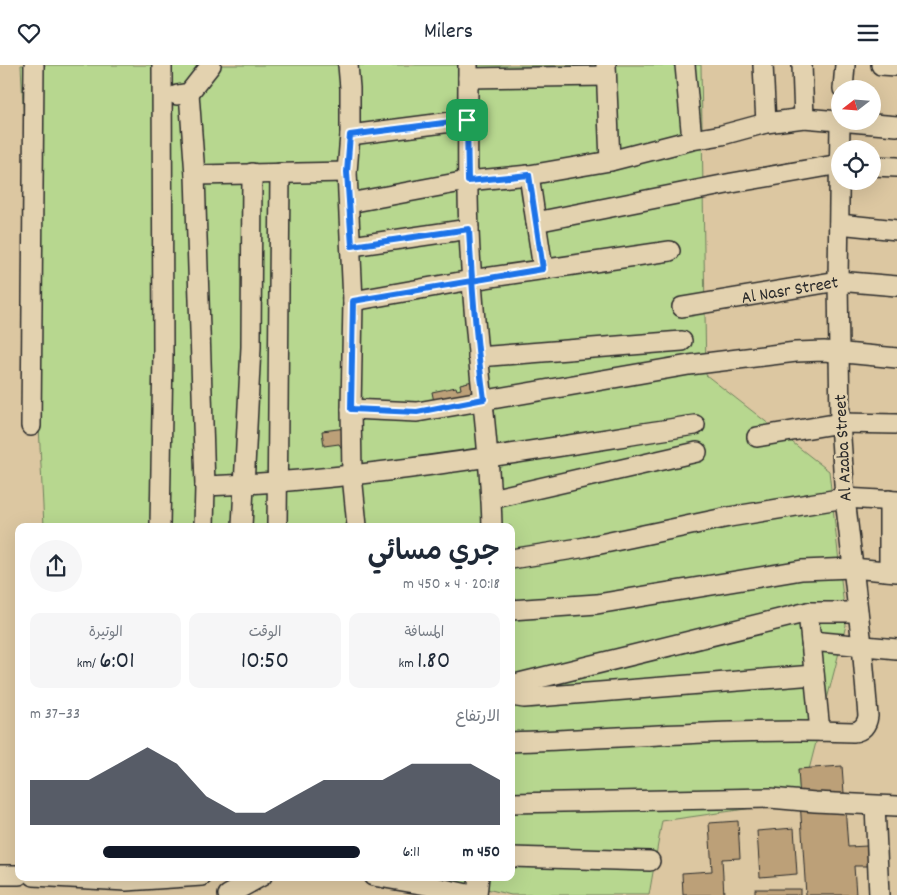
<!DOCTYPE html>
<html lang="ar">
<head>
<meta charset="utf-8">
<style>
	body { margin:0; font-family:Dekko,"Playpen Sans Arabic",sans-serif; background:#f6f6f7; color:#1f2937; direction:rtl; height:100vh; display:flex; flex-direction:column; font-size:19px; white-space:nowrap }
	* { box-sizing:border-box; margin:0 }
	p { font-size:16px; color:#747a83 }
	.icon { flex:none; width:28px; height:28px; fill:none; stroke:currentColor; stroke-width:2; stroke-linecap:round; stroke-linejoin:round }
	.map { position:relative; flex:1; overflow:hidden; direction:ltr }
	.details { position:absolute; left:15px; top:458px; width:500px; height:358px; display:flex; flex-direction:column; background:#fff; border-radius:10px; box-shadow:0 5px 20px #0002; direction:rtl }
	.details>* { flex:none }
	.needle { width:32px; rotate:253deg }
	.buttons { position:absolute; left:831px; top:15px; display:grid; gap:10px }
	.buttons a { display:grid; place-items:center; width:50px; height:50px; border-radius:50%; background:#fff; box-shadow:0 5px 20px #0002; font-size:25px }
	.pin { position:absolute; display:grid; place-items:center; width:42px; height:42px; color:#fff; margin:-21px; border-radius:10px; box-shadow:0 2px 8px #0006 }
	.round { display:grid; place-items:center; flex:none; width:52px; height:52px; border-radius:26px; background:#f6f6f7 }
	.overview { display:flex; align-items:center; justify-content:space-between; height:85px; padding:0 15px }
	h1 { font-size:28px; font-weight:600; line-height:38px }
	.figures { display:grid; grid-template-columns:repeat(3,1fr); gap:8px; height:85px; padding:5px 15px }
	.figures div { display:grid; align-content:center; border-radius:10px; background:#f6f6f7; text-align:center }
	.figures b { font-size:25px; font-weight:600 }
	.figures small { font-size:14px; font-weight:400 }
	.figures p { font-size:14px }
	.chart { height:140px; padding:10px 15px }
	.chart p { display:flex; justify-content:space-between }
	.chart svg { width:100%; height:90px; margin-top:5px; fill:#111827; opacity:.7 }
	ul { padding:0 15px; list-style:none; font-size:16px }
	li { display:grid; grid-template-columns:80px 60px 1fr; align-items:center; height:38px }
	li i { height:12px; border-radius:6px; background:#111827 }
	header { display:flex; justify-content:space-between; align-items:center; height:65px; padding:0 15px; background:#fff; font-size:22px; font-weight:600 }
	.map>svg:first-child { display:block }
	.green { fill:#b7d78f; stroke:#71815d }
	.building { fill:#bca078; stroke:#2b2b2b }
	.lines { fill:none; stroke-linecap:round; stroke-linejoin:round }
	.street-casing { stroke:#2b2b2b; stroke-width:22 }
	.street { stroke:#e3d2af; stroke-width:19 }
	.route-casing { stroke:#fff; stroke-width:10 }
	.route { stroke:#1a73e8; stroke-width:6 }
	.labels { text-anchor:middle; stroke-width:5; stroke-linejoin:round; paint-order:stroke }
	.street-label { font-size:18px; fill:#2b2b2b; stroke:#e3d2af }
</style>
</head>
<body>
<header><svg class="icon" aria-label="menu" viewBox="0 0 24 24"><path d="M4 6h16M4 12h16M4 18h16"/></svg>Milers<svg class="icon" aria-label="heart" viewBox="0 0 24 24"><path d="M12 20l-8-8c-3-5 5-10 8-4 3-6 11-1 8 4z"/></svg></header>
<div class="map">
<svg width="897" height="830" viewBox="0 0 897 830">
	<rect width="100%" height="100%" fill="#dcc7a1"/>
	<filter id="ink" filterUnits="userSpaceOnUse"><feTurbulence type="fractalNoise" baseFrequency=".02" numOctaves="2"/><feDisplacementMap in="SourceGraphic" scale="10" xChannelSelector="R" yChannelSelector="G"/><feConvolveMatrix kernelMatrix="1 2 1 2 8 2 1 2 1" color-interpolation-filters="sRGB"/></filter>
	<g filter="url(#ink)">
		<path class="green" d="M 21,0 L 701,0 L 706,310 L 829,406 L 846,560 L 801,736 L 662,756 L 649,830 L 511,830 L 435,811 L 511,811 L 511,461 L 44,461 Z"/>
		<g class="building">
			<path d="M 477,315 L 481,331 L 435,342 L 432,327 L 456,322 L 457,325 L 461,324 L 460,319 Z"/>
			<path d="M 346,363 L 342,384 L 339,379 L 324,381 L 322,366 Z"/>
			<path d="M 842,701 L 848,782 L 867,781 L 868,801 L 854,801 L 856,830 L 806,830 L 798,704 Z"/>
			<path d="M 738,756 L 740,793 L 722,794 L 724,830 L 683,830 L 682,808 L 712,806 L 709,758 Z"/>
			<path d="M 794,763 L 797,809 L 760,812 L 757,766 Z"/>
			<rect x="755" y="824" width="45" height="6"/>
		</g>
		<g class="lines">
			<defs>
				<g id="street">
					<path d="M 348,0 L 350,23 L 350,70 L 347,107 L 353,236 L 351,344 L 352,410 L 357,461"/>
					<path d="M 468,0 C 468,72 466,144 472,216 C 477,298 490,379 492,461"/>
					<path d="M 606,0 L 610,96"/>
					<path d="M 685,0 L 692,75"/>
					<path d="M 763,0 L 766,58"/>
					<path d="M 802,0 L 804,53"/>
					<path d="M 881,0 L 897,1"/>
					<path d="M 468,13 L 606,11"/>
					<path d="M 843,24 L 845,0"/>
					<path d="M 189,28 L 195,110 L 205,421 L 204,461"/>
					<path d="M 177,30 L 189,28 L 211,0"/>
					<path d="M 350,70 L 467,55"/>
					<path d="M 872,101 L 897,102"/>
					<path d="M 195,110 L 347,107"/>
					<path d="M 529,110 L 543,204"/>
					<path d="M 349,138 L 467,116 L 529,110 L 610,96 L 692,75 L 722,70 L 766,58 L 804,53 L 897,61"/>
					<path d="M 536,157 L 732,118 L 840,99"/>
					<path d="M 839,159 L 897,165"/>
					<path d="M 352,181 L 469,164"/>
					<path d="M 353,236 L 471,215 L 670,186"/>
					<path id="s1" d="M 682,242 L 838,216 L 897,221"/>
					<path d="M 478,292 L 682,276"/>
					<path d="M 351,344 L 417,347 L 689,300 L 796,287 L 824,286 L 897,293"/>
					<path d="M 31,361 L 34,0"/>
					<path d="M 757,372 L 840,358 L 897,359"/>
					<path d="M 205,421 C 369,415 533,385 695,360"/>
					<path d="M 491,434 L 697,387"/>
					<path d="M 889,435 L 889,506"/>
					<path d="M 160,461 L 163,289 L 162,0"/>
					<path d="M 242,461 L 251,282 L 252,108"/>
					<path d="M 277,461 L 280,108"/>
					<path d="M 511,494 L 586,482 L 729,452 L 845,433 L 897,436"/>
					<path d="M 511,545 L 597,539 L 802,505 L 852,503 L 897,507"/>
					<path d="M 808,547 L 820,666"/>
					<path d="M 811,576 L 897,584"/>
					<path d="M 511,620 L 808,547 L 858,547"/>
					<path d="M 511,631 L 524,633 L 814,610"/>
					<path d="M 511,677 C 625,673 739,663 853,667 C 862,666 867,660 868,651 L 862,580 L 845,433 L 840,358 L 838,216 L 840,56"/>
					<path d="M 511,738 L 770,733 L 815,737 L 897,741"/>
					<path d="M 875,741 L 879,830"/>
					<path d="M 511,792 L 650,796"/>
					<path d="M 0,810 L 19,810"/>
					<path d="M 34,811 L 126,816 L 202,811"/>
					<path d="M 373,811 L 426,820 L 472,830"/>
					<path d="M 228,830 L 262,811"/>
					<path d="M 477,830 L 479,811"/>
				</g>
			</defs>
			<use href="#street" class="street-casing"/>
			<use href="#street" class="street"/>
		</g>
	</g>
	<g class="lines" filter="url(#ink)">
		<defs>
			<path id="route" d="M 467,55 L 350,70 L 347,107 L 352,181 L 469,164 C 472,221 476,278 484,334 L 417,347 L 351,344 L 353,236 L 543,204 L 529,110 L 468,116 L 467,55"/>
		</defs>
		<use href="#route" class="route-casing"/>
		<use href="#route" class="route"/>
	</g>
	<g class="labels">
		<g class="street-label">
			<text dy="6" stroke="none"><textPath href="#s1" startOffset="109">Al Nasr Street</textPath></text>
			<text transform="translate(842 383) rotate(-93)" y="6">Al Azaba Street</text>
		</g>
	</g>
</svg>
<div class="buttons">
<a><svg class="needle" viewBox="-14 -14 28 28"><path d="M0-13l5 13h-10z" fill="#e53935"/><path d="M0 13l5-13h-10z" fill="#747a83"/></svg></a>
<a><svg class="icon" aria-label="locate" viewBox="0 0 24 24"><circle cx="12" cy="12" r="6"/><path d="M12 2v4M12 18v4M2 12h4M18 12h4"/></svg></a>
</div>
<div class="pin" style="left:467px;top:55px;background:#1e9e55"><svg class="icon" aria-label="arrive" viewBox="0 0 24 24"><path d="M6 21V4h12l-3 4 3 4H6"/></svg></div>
<section class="details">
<div class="overview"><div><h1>جري مسائي</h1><p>20:18 · 4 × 450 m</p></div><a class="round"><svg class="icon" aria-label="share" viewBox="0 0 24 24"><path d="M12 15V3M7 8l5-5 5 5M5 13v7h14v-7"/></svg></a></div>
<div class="figures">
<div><p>المسافة</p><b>1.80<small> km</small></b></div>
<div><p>الوقت</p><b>10:50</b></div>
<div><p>الوتيرة</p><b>6:01<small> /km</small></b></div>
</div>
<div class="chart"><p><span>الارتفاع</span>33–37 m</p>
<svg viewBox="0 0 160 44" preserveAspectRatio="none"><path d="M0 44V22L10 22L20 22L30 14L40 6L50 14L60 30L70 38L80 38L90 30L100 22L110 22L120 22L130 14L140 14L150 14L160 22V44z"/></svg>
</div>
<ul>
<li><b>450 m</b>6:11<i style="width:78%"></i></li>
</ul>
</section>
</div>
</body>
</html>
